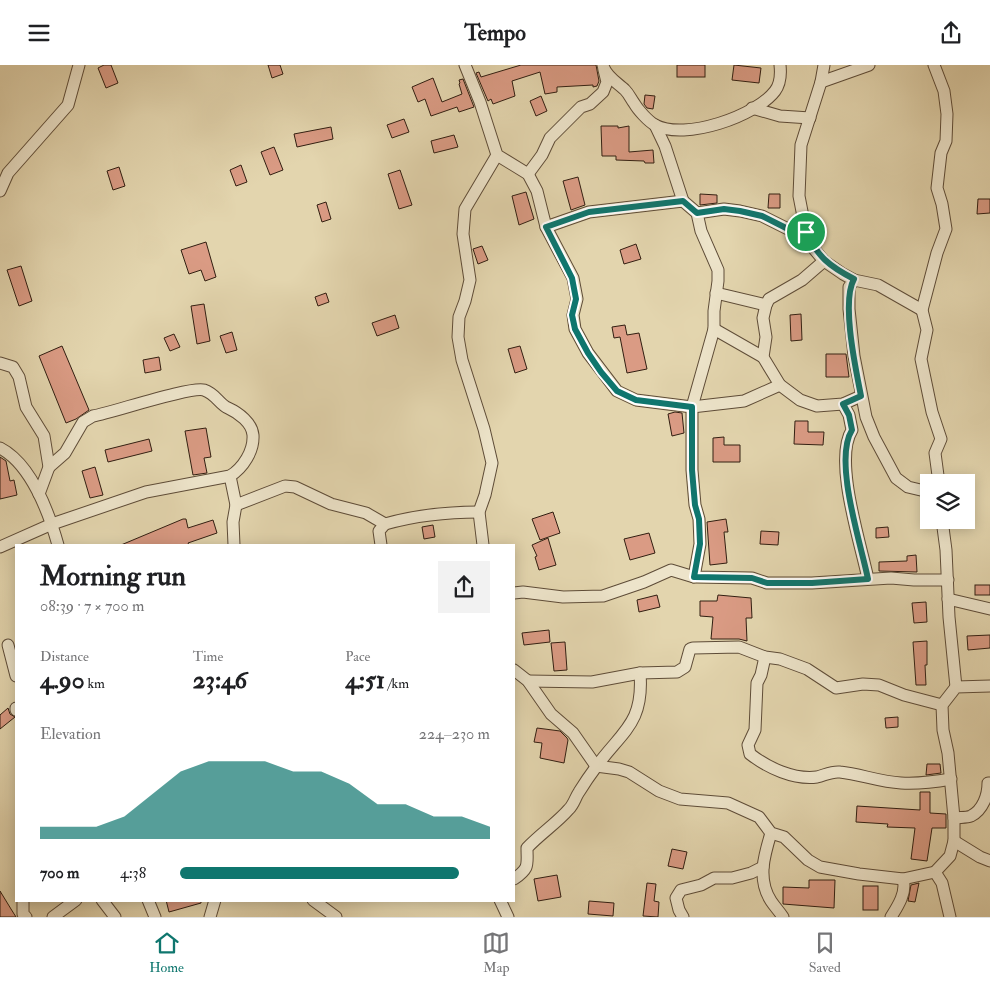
<!DOCTYPE html>
<html lang="en">
<head>
<meta charset="utf-8">
<style>
	body { margin:0; font-family:"IM FELL Double Pica",serif; background:#f2f2f2; color:#202124; height:100vh; display:flex; flex-direction:column; font-size:19px; white-space:nowrap }
	* { box-sizing:border-box; margin:0 }
	p { font-size:16px; color:#757577 }
	.icon { flex:none; width:28px; height:28px; fill:none; stroke:currentColor; stroke-width:2; stroke-linecap:round; stroke-linejoin:round }
	.map { position:relative; flex:1; overflow:hidden }
	.details { position:absolute; left:15px; top:479px; width:500px; height:358px; display:flex; flex-direction:column; background:#fff; border-radius:0px; box-shadow:0 2px 12px #0003 }
	.details>* { flex:none }
	.buttons { position:absolute; left:920px; top:409px; display:grid; gap:10px }
	.buttons a { display:grid; place-items:center; width:55px; height:55px; border-radius:0px; background:#fff; box-shadow:0 2px 12px #0003; font-size:25px }
	.pin { position:absolute; display:grid; place-items:center; width:42px; height:42px; color:#fff; margin:-21px; border:2px solid #fff; border-radius:50%; box-shadow:0 1px 5px #0007 }
	.round { display:grid; place-items:center; flex:none; width:52px; height:52px; border-radius:0px; background:#f2f2f2 }
	.headline { display:flex; align-items:center; justify-content:space-between; height:85px; padding:0 25px }
	h1 { font-size:28px; font-weight:800; line-height:38px }
	.figures { display:grid; grid-template-columns:repeat(3,1fr); gap:8px; height:85px; padding:5px 25px }
	.figures div { display:grid; align-content:center }
	.figures b { font-size:25px; font-weight:800 }
	.figures small { font-size:14px; font-weight:400 }
	.figures p { font-size:14px }
	.chart { height:140px; padding:10px 25px }
	.chart p { display:flex; justify-content:space-between }
	.chart svg { width:100%; height:90px; margin-top:5px; fill:#0f766e; opacity:.7 }
	ul { padding:0 25px; list-style:none; font-size:16px }
	li { display:grid; grid-template-columns:80px 60px 1fr; align-items:center; height:38px }
	li i { height:12px; border-radius:6px; background:#0f766e }
	header { display:flex; justify-content:space-between; align-items:center; height:65px; padding:0 25px; background:#fff; font-size:22px; font-weight:800 }
	.dock { display:flex; justify-content:space-around; align-items:center; height:70px; border-top:1px solid #e0e0e0; background:#fff; font-size:14px; color:#757577 }
	.dock a { display:grid; justify-items:center; gap:2px }
	.dock .on { color:#0f766e }
	.map>svg:first-child { display:block }
	.building { fill:#da9b84; stroke:#311e11 }
	.lines { fill:none; stroke-linecap:round; stroke-linejoin:round }
	.minor-casing { stroke:#5e4c38; stroke-width:13 }
	.minor { stroke:#ede4ca; stroke-width:11 }
	.route-casing { stroke:#fff; stroke-width:10 }
	.route { stroke:#0f766e; stroke-width:6 }
</style>
</head>
<body>
<header><svg class="icon" aria-label="menu" viewBox="0 0 24 24"><path d="M4 6h16M4 12h16M4 18h16"/></svg>Tempo<svg class="icon" aria-label="share" viewBox="0 0 24 24"><path d="M12 15V3M7 8l5-5 5 5M5 13v7h14v-7"/></svg></header>
<div class="map">
<svg width="990" height="852" viewBox="0 0 990 852">
	<rect width="100%" height="100%" fill="#e3d5ae"/>
	<filter id="stains"><feTurbulence type="fractalNoise" baseFrequency=".004" numOctaves="4"/><feColorMatrix values="0 0 0 0 .2 0 0 0 0 .09 0 0 0 0 .02 0 0 0 .5 -.17"/></filter>
	<radialGradient id="worn" r=".72"><stop offset=".6" stop-color="#630" stop-opacity="0"/><stop offset="1" stop-color="#630" stop-opacity=".3"/></radialGradient>
	<g class="building">
		<path d="M 104,0 L 111,0 L 118,18 L 106,23 L 98,3 Z"/>
		<path d="M 268,0 L 280,0 L 283,9 L 272,13 Z"/>
		<path d="M 521,0 L 596,0 L 599,16 L 597,21 L 593,22 L 593,20 L 557,22 L 557,27 L 545,29 L 540,7 L 512,16 L 515,31 L 493,39 L 491,34 L 488,36 L 476,8 L 479,7 L 481,12 Z"/>
		<rect x="677" y="0" width="28" height="12"/>
		<path d="M 734,0 L 761,3 L 759,18 L 732,15 Z"/>
		<path d="M 433,13 L 442,37 L 462,29 L 459,19 L 460,18 L 459,15 L 463,14 L 474,42 L 459,47 L 457,42 L 431,51 L 425,34 L 418,37 L 412,22 Z"/>
		<path d="M 645,30 L 655,31 L 653,44 L 647,43 L 644,39 Z"/>
		<path d="M 541,31 L 547,46 L 536,51 L 530,36 Z"/>
		<path d="M 404,54 L 409,67 L 392,73 L 387,60 Z"/>
		<path d="M 601,61 L 618,61 L 618,63 L 629,61 L 629,87 L 653,85 L 654,98 L 645,98 L 644,96 L 616,95 L 616,91 L 602,91 Z"/>
		<path d="M 331,62 L 333,74 L 297,82 L 294,69 Z"/>
		<path d="M 454,70 L 458,82 L 434,88 L 431,76 Z"/>
		<path d="M 274,82 L 283,105 L 270,110 L 261,87 Z"/>
		<path d="M 241,100 L 247,117 L 236,121 L 230,105 Z"/>
		<path d="M 119,102 L 125,121 L 113,125 L 107,106 Z"/>
		<path d="M 400,105 L 412,140 L 399,144 L 388,109 Z"/>
		<path d="M 578,112 L 585,140 L 571,145 L 563,116 Z"/>
		<path d="M 526,127 L 534,154 L 519,160 L 512,131 Z"/>
		<path d="M 700,129 L 717,130 L 717,138 L 700,140 Z"/>
		<path d="M 769,129 L 780,129 L 780,143 L 768,143 Z"/>
		<path d="M 978,134 L 990,134 L 990,148 L 977,149 Z"/>
		<path d="M 326,137 L 331,154 L 322,157 L 317,140 Z"/>
		<path d="M 206,177 L 216,212 L 205,216 L 201,205 L 189,209 L 181,185 Z"/>
		<path d="M 636,179 L 641,194 L 624,199 L 620,185 Z"/>
		<path d="M 482,181 L 488,195 L 478,199 L 473,184 Z"/>
		<path d="M 21,201 L 32,236 L 19,241 L 7,205 Z"/>
		<path d="M 326,228 L 329,237 L 318,241 L 315,232 Z"/>
		<path d="M 204,239 L 210,276 L 197,279 L 191,241 Z"/>
		<path d="M 801,249 L 802,275 L 791,276 L 790,250 Z"/>
		<path d="M 395,250 L 399,263 L 377,271 L 372,258 Z"/>
		<path d="M 625,260 L 627,270 L 639,268 L 647,304 L 627,308 L 620,272 L 614,273 L 612,262 Z"/>
		<path d="M 232,267 L 237,285 L 226,288 L 220,271 Z"/>
		<path d="M 174,269 L 180,282 L 170,286 L 164,273 Z"/>
		<path d="M 62,281 L 89,345 L 76,354 L 66,358 L 39,291 Z"/>
		<path d="M 520,281 L 527,304 L 515,308 L 508,284 Z"/>
		<path d="M 826,289 L 846,289 L 849,312 L 826,312 Z"/>
		<path d="M 159,292 L 161,305 L 145,308 L 143,295 Z"/>
		<path d="M 675,347 L 682,348 L 684,368 L 672,371 L 668,349 Z"/>
		<path d="M 795,356 L 808,356 L 808,367 L 824,367 L 823,380 L 794,379 Z"/>
		<path d="M 206,363 L 211,392 L 204,393 L 207,408 L 193,410 L 185,366 Z"/>
		<path d="M 724,372 L 724,380 L 740,380 L 740,397 L 713,397 L 713,373 Z"/>
		<path d="M 149,374 L 152,386 L 108,397 L 105,385 Z"/>
		<path d="M 0,392 L 6,396 L 10,416 L 14,415 L 17,430 L 0,434 Z"/>
		<path d="M 95,402 L 103,430 L 90,433 L 82,406 Z"/>
		<path d="M 553,447 L 560,468 L 540,475 L 532,454 Z"/>
		<path d="M 183,454 L 186,454 L 188,463 L 213,455 L 217,468 L 188,478 L 189,480 L 121,480 Z"/>
		<path d="M 726,454 L 728,467 L 724,467 L 727,498 L 710,500 L 707,457 Z"/>
		<path d="M 433,460 L 435,472 L 424,474 L 422,462 Z"/>
		<path d="M 888,462 L 889,472 L 876,473 L 876,463 Z"/>
		<path d="M 761,466 L 779,467 L 778,480 L 760,479 Z"/>
		<path d="M 649,468 L 655,488 L 630,495 L 624,474 Z"/>
		<path d="M 548,473 L 556,500 L 539,505 L 535,492 L 537,491 L 532,480 Z"/>
		<path d="M 916,490 L 917,507 L 879,506 L 879,497 L 907,496 L 907,491 Z"/>
		<rect x="975" y="520" width="15" height="10"/>
		<path d="M 657,530 L 660,542 L 639,547 L 637,535 Z"/>
		<path d="M 718,530 L 751,533 L 752,553 L 746,553 L 747,576 L 739,574 L 711,574 L 713,552 L 700,551 L 700,536 L 717,536 Z"/>
		<path d="M 926,537 L 927,557 L 914,558 L 912,538 Z"/>
		<path d="M 549,565 L 550,577 L 524,580 L 522,568 Z"/>
		<path d="M 990,570 L 990,583 L 968,585 L 967,571 Z"/>
		<path d="M 927,576 L 927,600 L 925,600 L 926,620 L 916,620 L 913,577 Z"/>
		<path d="M 565,577 L 567,605 L 554,606 L 551,578 Z"/>
		<path d="M 8,643 L 10,649 L 15,652 L 0,664 L 0,650 Z"/>
		<path d="M 898,652 L 898,662 L 886,663 L 885,653 Z"/>
		<path d="M 537,663 L 560,666 L 567,673 L 568,675 L 564,698 L 540,693 L 542,678 L 534,677 Z"/>
		<path d="M 927,699 L 940,699 L 941,708 L 926,710 Z"/>
		<path d="M 920,727 L 930,727 L 930,748 L 946,749 L 946,763 L 932,763 L 927,796 L 911,794 L 915,763 L 887,762 L 888,759 L 856,757 L 857,741 L 920,745 Z"/>
		<path d="M 672,784 L 687,787 L 683,804 L 668,801 Z"/>
		<path d="M 557,810 L 561,832 L 538,836 L 534,814 Z"/>
		<path d="M 809,815 L 835,815 L 834,843 L 783,839 L 783,822 L 809,823 Z"/>
		<path d="M 647,818 L 656,819 L 654,836 L 659,837 L 658,852 L 643,851 Z"/>
		<path d="M 919,818 L 915,837 L 908,836 L 911,820 Z"/>
		<rect x="863" y="821" width="15" height="24"/>
		<path d="M 0,826 L 11,844 L 16,852 L 0,852 Z"/>
		<path d="M 166,835 L 201,835 L 201,838 L 169,847 Z"/>
		<path d="M 589,836 L 614,838 L 613,851 L 588,849 Z"/>
	</g>
	<g class="lines">
		<defs>
			<g id="minor">
				<path d="M 465,0 L 480,37 L 497,90 L 528,109 L 537,126 L 546,162 L 573,213 L 577,234 L 573,250 L 575,264 L 588,288 L 617,326 L 636,335 L 692,342 L 744,336 L 780,320"/>
				<path d="M 603,0 C 605,11 618,18 625,25 C 629,29 631,34 634,38 C 638,45 648,56 655,60 C 685,76 756,51 775,26 C 781,18 781,9 780,0"/>
				<path d="M 824,0 L 821,17 L 801,80 L 799,131 L 806,167 L 814,184 L 824,196 L 843,209 L 854,215 L 878,220 L 922,245"/>
				<path d="M 934,0 L 944,26 L 947,49 L 946,76 L 941,88 L 937,123 L 942,139 L 946,164 L 937,188 L 922,245 L 927,265 L 921,294 L 932,347 L 941,374 L 935,388 L 939,418"/>
				<path d="M 821,17 L 869,0"/>
				<path d="M 752,43 L 780,51 L 810,53"/>
				<path d="M 655,60 L 665,81 L 683,136"/>
				<path d="M 528,109 L 542,90 L 550,73 L 581,42 L 590,39 L 603,27 L 607,17 L 604,5"/>
				<path d="M 0,126 L 8,108 L 68,40 L 79,0"/>
				<path d="M 697,148 L 724,144 L 740,146 L 762,151 L 788,164 L 806,167"/>
				<path d="M 546,162 L 589,147 L 683,136 L 697,148 L 701,166 L 718,205 L 718,216 L 714,246 L 714,264 L 692,342 L 692,405 L 695,440 L 699,454 L 700,479 L 694,512"/>
				<path d="M 824,196 L 802,215 L 769,234 L 766,240 L 763,253 L 766,272 L 763,292 L 780,320 L 800,335 L 817,341 L 843,339 L 861,331"/>
				<path d="M 854,215 L 849,222 L 849,244 L 854,291 L 866,352 L 874,372 L 896,413 L 908,422 L 929,427"/>
				<path d="M 716,228 L 766,240"/>
				<path d="M 714,264 L 763,292"/>
				<path d="M 0,298 L 13,302 L 19,312 L 26,342 L 44,371 L 49,402 L 39,429"/>
				<path d="M 843,339 L 849,350 L 852,365 C 833,395 861,479 868,514"/>
				<path d="M 0,383 C 31,399 49,448 58,480"/>
				<path d="M 230,411 L 236,440 L 233,457 L 234,480"/>
				<path d="M 236,440 L 285,421 L 295,422 L 331,439 L 366,448 L 385,459 L 379,466 L 381,480"/>
				<path d="M 942,455 L 946,485 L 949,552 L 956,622"/>
				<path d="M 385,459 C 417,450 447,447 479,447"/>
				<path d="M 483,480 L 479,447 L 485,430 L 492,398 L 484,364 L 462,295 L 458,272 L 459,252 L 465,236 L 470,215 L 463,169 L 465,144 L 497,90"/>
				<path d="M 0,482 L 52,459 L 146,427 L 230,411 C 243,403 254,386 253,370 C 252,358 239,348 228,343 C 219,339 216,329 204,325 C 191,321 114,347 93,351 L 83,357 L 65,388 L 49,402"/>
				<path d="M 514,528 L 523,527 L 563,532 L 603,531 L 644,517 L 671,505 L 694,512 L 752,513 L 767,518 L 812,518 L 891,513 L 914,515 L 948,515"/>
				<path d="M 948,534 L 990,544"/>
				<path d="M 8,580 L 16,611"/>
				<path d="M 765,592 L 761,610 L 757,618 L 755,665 L 748,680 L 750,689 C 768,703 794,715 817,712 C 825,710 832,706 840,707 C 860,709 880,717 901,718 C 918,719 934,717 951,714"/>
				<path d="M 514,605 L 528,616 L 551,649 L 573,668 L 596,701 L 619,704 L 629,707 L 659,726 L 680,734 L 728,738 L 759,752 L 771,768 L 784,772 L 808,795 L 820,802 L 859,809 L 903,814 L 935,807 L 950,791 L 954,776 L 954,753 L 948,688 L 943,665 L 942,640 L 956,622 L 990,621"/>
				<path d="M 528,616 L 592,617 L 640,608 L 677,607 L 685,602 L 690,584 L 693,583 L 739,582 L 765,592 L 780,594 L 807,604 L 836,623 L 863,619 L 879,620 L 904,630 L 942,640"/>
				<path d="M 16,643 L 16,645"/>
				<path d="M 954,753 C 960,752 966,753 971,751 C 983,745 988,730 988,718 L 990,718"/>
				<path d="M 771,768 C 764,791 757,814 771,836 C 775,842 779,846 783,852"/>
				<path d="M 954,776 L 980,792 L 990,796"/>
				<path d="M 935,807 L 942,818 L 950,852"/>
				<path d="M 514,814 C 530,803 527,800 527,783 C 540,769 557,758 569,744 C 574,739 575,733 579,727 C 584,719 590,710 596,702 C 622,666 644,659 640,608"/>
				<path d="M 23,835 L 23,849 L 26,852"/>
				<path d="M 102,835 L 115,852"/>
				<path d="M 148,835 L 155,852"/>
				<path d="M 313,835 L 336,852"/>
				<path d="M 500,835 L 508,852"/>
				<path d="M 53,852 L 76,835"/>
				<path d="M 210,852 L 215,835"/>
				<path d="M 683,852 L 679,845 L 676,833 L 681,825 L 701,820 L 714,813 L 732,813 L 751,808 L 763,802"/>
				<path d="M 891,852 C 898,841 907,827 903,814"/>
			</g>
		</defs>
		<use href="#minor" class="minor-casing"/>
		<use href="#minor" class="minor"/>
	</g>
	<g class="lines">
		<defs>
			<path id="route" d="M 683,136 L 697,148 L 724,144 L 740,146 L 762,151 L 788,164 L 806,167 C 818,192 829,201 854,214 C 841,237 856,305 861,331 L 843,339 L 849,350 L 852,365 C 833,395 861,479 868,514 L 812,518 L 767,518 L 752,513 L 694,512 L 700,479 L 699,454 L 695,440 L 692,405 L 692,342 L 636,335 L 617,326 L 601,307 L 588,288 L 575,264 L 572,250 L 576,234 L 572,213 L 546,162 L 589,147 Z"/>
		</defs>
		<use href="#route" class="route-casing"/>
		<use href="#route" class="route"/>
	</g>
	<rect width="100%" height="100%" filter="url(#stains)"/>
	<rect width="100%" height="100%" fill="url(#worn)"/>
</svg>
<div class="buttons">
<a><svg class="icon" aria-label="layers" viewBox="0 0 24 24"><path d="M12 4l9 5-9 5-9-5zM3 14l9 5 9-5"/></svg></a>
</div>
<div class="pin" style="left:806px;top:167px;background:#1e9e55"><svg class="icon" aria-label="arrive" viewBox="0 0 24 24"><path d="M6 21V4h12l-3 4 3 4H6"/></svg></div>
<section class="details">
<div class="headline"><div><h1>Morning run</h1><p>08:39 · 7 × 700 m</p></div><a class="round"><svg class="icon" aria-label="share" viewBox="0 0 24 24"><path d="M12 15V3M7 8l5-5 5 5M5 13v7h14v-7"/></svg></a></div>
<div class="figures">
<div><p>Distance</p><b>4.90<small> km</small></b></div>
<div><p>Time</p><b>23:46</b></div>
<div><p>Pace</p><b>4:51<small> /km</small></b></div>
</div>
<div class="chart"><p><span>Elevation</span>224–230 m</p>
<svg viewBox="0 0 160 44" preserveAspectRatio="none"><path d="M0 44V38L10 38L20 38L30 33L40 22L50 11L60 6L70 6L80 6L90 11L100 11L110 17L120 27L130 27L140 33L150 33L160 38V44z"/></svg>
</div>
<ul>
<li><b>700 m</b>4:38<i style="width:90%"></i></li>
</ul>
</section>
</div>
<nav class="dock">
<a class="on"><svg class="icon" aria-label="home" viewBox="0 0 24 24"><path d="M3 11l9-7 9 7M6 9v11h12V9"/></svg>Home</a>
<a><svg class="icon" aria-label="map" viewBox="0 0 24 24"><path d="M3 6l6-2 6 2 6-2v14l-6 2-6-2-6 2zM9 4v14M15 6v14"/></svg>Map</a>
<a><svg class="icon" aria-label="saved" viewBox="0 0 24 24"><path d="M7 4h10v16l-5-4-5 4z"/></svg>Saved</a>
</nav>
</body>
</html>
